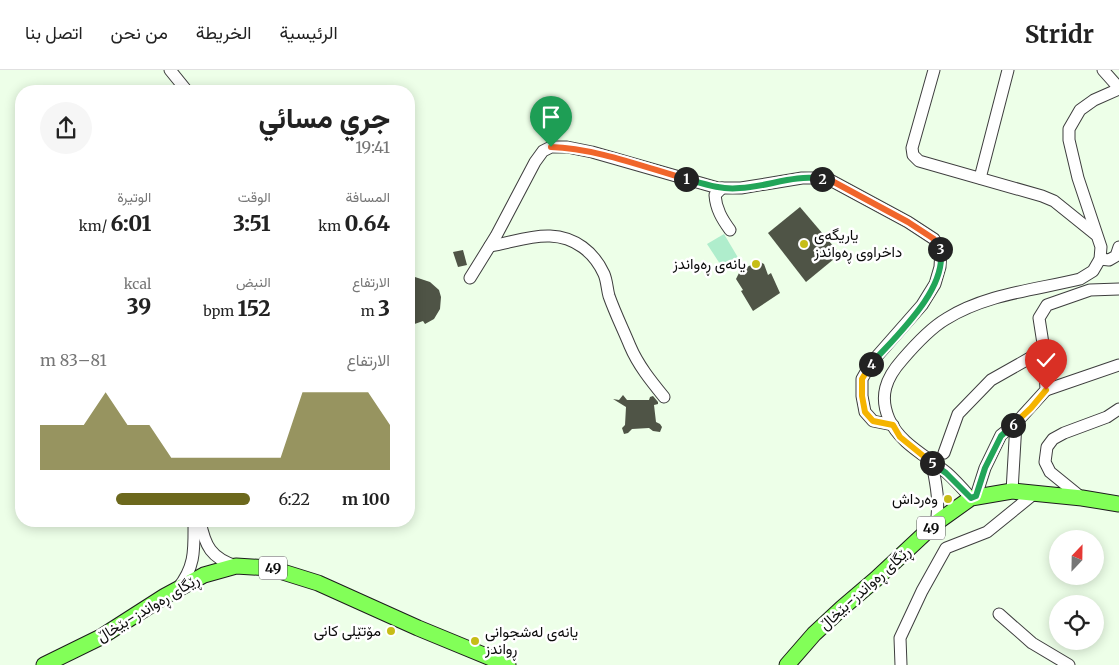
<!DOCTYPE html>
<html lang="ar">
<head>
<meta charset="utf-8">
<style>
	body { margin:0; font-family:Merriweather,Vazirmatn,serif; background:#f6f6f6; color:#222; direction:rtl; height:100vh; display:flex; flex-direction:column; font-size:19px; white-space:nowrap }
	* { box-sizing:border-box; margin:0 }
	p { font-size:16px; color:#767676 }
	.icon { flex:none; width:28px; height:28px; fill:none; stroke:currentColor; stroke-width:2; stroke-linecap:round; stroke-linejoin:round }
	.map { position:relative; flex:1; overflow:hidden; direction:ltr }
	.sheet { position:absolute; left:15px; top:15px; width:400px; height:442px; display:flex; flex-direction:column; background:#fff; border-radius:20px; box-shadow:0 2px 12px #0003; direction:rtl }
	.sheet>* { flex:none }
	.needle { width:32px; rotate:22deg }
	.controls { position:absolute; left:1049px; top:460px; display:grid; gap:10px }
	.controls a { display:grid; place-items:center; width:55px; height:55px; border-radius:50%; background:#fff; box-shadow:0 2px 12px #0003; font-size:25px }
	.pin { position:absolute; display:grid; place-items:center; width:42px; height:42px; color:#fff; margin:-51px -21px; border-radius:50% 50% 50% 0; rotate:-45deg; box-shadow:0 0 5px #0007 }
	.pin .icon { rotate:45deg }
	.km { position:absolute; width:25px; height:25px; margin:-12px; border-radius:50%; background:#222; color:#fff; font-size:14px; line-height:25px; text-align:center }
	.round { display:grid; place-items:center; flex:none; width:52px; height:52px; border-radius:26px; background:#f6f6f6 }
	.head { display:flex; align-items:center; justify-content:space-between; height:85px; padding:0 25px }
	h1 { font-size:28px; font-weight:800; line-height:38px }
	.figures { display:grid; grid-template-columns:repeat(3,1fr); gap:8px; height:85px; padding:5px 25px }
	.figures div { display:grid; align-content:center }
	.figures b { font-size:21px; font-weight:800 }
	.figures small { font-size:14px; font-weight:400 }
	.figures p { font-size:14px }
	.chart { height:140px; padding:10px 25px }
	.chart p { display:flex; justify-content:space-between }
	.chart svg { width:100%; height:90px; margin-top:5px; fill:#6c681d; opacity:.7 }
	ul { padding:0 25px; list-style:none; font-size:16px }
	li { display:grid; grid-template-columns:80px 60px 1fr; align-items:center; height:38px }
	li i { height:12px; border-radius:6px; background:#6c681d }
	header { display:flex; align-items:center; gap:30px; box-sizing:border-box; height:70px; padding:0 25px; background:#fff; border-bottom:1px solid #e0e0e0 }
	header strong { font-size:24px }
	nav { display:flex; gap:28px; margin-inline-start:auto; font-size:18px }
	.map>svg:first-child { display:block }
	.green { fill:#afedcc }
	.building { fill:#4f5446 }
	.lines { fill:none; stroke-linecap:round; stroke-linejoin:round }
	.minor-casing { stroke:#3e3e3e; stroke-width:13 }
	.major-casing { stroke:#1c1c1c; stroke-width:17 }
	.minor { stroke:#fff; stroke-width:11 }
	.major { stroke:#82ff58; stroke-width:15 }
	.split-1-casing { stroke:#fff; stroke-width:10 }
	.split-2-casing { stroke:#fff; stroke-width:10 }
	.split-3-casing { stroke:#fff; stroke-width:10 }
	.split-4-casing { stroke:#fff; stroke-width:10 }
	.split-5-casing { stroke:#fff; stroke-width:10 }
	.split-6-casing { stroke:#fff; stroke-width:10 }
	.split-7-casing { stroke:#fff; stroke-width:10 }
	.split-1 { stroke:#f0652b; stroke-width:6 }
	.split-2 { stroke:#22a559; stroke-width:6 }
	.split-3 { stroke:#f0652b; stroke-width:6 }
	.split-4 { stroke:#22a559; stroke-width:6 }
	.split-5 { stroke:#f5b400; stroke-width:6 }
	.split-6 { stroke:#22a559; stroke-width:6 }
	.split-7 { stroke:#f5b400; stroke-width:6 }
	.poi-dot { fill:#c6bd17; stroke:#fff; stroke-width:2 }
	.labels { text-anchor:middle; stroke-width:5; stroke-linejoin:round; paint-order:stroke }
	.shield { fill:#fff; stroke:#545454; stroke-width:1 }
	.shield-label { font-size:14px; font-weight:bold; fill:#0b0b0b }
	.poi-label { font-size:15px; fill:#0b0b0b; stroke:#fff; text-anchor:end }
	.street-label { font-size:15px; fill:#0b0b0b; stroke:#fff }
</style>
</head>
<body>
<header>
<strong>Stridr</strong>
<nav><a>الرئيسية</a><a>الخريطة</a><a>من نحن</a><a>اتصل بنا</a></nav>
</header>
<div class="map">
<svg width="1119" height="595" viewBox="0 0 1119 595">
	<rect width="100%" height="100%" fill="#edffe8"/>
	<path class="green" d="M 724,164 L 740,191 L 724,200 L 707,174 Z"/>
	<g class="building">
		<path d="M 800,137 L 840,184 L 806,212 L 768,163 Z"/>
		<path d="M 463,180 L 467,195 L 458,197 L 453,182 Z"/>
		<path d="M 758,191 L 764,194 L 768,205 L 771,203 L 780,223 L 753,241 L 741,221 L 743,220 L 736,209 L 740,201 Z"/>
		<path d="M 409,205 L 430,212 L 439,220 L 441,227 L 440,239 L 434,249 L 425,254 L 423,251 L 409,256 Z"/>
		<path d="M 623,325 L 627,330 L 649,330 L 650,327 L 653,326 L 658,332 L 658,334 L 654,335 L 656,352 L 660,354 L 662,357 L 660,362 L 653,361 L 649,358 L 632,359 L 628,363 L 624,364 L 622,358 L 625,355 L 626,337 L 613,329 L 619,330 Z"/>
	</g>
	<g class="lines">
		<defs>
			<g id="minor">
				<path d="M 170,0 L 187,21"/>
				<path d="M 934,0 L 912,78 L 913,85 L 919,91 L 1042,126 L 1054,131 L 1095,164"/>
				<path d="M 1103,0 L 1119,18"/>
				<path d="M 980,108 L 1008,0"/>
				<path d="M 722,118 L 715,125 C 716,139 722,149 730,160"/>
				<path d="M 490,176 C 510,173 530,165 550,166 C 575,167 594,182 604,204 C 607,211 607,219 609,226 C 615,243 623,259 630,276 C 638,295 651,311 664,327"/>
				<path d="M 1100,189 L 1109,190 L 1116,186 L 1119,177"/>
				<path d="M 470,208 L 496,166 L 535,92 L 543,81 L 551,77 L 567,77 L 592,82 L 718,118 L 741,118 L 802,108 L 815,108 L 832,111 L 908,152 L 934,169 L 941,180 L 940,197 L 935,214 L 922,235 L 871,293 L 862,309 L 862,326 L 865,342 L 873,351 L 893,355"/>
				<path d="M 1046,320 L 1119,295"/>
				<path d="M 944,383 L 958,344 L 991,310 L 1044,280"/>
				<path d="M 932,393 C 936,414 940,432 936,453"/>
				<path d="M 1012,421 L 1016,353 L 1046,320 L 1044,280 L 1039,248 L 1047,235 L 1090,220 L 1119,219"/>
				<path d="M 976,426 L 985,398 L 1001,365 L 1016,353"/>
				<path d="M 971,428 C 963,419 955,410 947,403 C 927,386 900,374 889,349 C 879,326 886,308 902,290 C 914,276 929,259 946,249 C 986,224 1035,220 1080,209 L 1093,201 L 1100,189 L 1101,177 L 1078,108 L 1069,70 L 1069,59 L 1080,40 L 1094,30 L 1119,19"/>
				<path d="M 1082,428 L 1050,402 L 1045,392 L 1047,377 L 1053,369 L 1064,363 L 1107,347 L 1119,339"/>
				<path d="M 200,451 C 205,476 211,488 236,496"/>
				<path d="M 178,518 C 196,496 194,478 194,451"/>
				<path d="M 999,544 L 1032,573 L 1069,595"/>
				<path d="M 901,595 L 900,568 L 922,521 L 946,478 L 987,462 L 1035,423"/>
			</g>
			<g id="major">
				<path d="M 44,595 L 101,567 L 165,526 L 204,505 L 236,496 L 270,498 L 318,513 L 418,558 L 508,595"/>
				<path d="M 787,595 L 814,564 L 842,538 L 876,509 L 936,453 L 971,428 L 1012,421 L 1082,428 L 1119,434"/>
			</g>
		</defs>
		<use href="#minor" class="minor-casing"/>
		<use href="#major" class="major-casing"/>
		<use href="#minor" class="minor"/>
		<use href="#major" class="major"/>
	</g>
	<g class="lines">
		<defs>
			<path id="split-1" d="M 551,77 C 594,78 644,97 686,109"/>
			<path id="split-2" d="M 686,109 C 704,114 721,120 740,118 C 767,117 795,104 822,109"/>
			<path id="split-3" d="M 822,109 L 832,111 L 908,152 L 934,169 L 940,179"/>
			<path id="split-4" d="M 871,294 C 895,267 949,218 940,179"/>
			<path id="split-5" d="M 871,294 L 862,309 L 862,326 L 865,342 L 873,351 L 893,355 L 900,367 L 932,393"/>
			<path id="split-6" d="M 932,393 L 946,403 L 971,428 L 976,426 L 985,398 L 1001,366 L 1013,355"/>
			<path id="split-7" d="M 1013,355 L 1031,338 L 1046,320"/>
		</defs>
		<use href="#split-1" class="split-1-casing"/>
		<use href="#split-2" class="split-2-casing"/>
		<use href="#split-3" class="split-3-casing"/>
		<use href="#split-4" class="split-4-casing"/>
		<use href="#split-5" class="split-5-casing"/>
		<use href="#split-6" class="split-6-casing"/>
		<use href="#split-7" class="split-7-casing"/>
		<use href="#split-1" class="split-1"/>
		<use href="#split-2" class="split-2"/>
		<use href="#split-3" class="split-3"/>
		<use href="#split-4" class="split-4"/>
		<use href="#split-5" class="split-5"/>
		<use href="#split-6" class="split-6"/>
		<use href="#split-7" class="split-7"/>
	</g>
	<g class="poi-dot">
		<circle cx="804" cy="174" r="5"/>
		<circle cx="756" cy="194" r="5"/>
		<circle cx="948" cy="429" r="5"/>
		<circle cx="391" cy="561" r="5"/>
		<circle cx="475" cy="571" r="5"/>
	</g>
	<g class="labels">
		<g class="shield">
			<rect x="917" y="446.5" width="28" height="23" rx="4"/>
			<rect x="259" y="486.5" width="28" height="23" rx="4"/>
		</g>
		<g class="shield-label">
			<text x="931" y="463">49</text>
			<text x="273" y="503">49</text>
		</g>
		<g class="poi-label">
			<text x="814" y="170" text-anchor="start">یاریگەی<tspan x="814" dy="17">داخراوی ڕەواندز</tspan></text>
			<text x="746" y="199">یانەی ڕەواندز</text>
			<text x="938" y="434">وەرداش</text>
			<text x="381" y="566">مۆتێلی کانی</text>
			<text x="485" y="567" text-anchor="start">یانەی لەشجوانی<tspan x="485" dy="17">ڕواندز</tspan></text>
		</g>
		<g class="street-label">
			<text transform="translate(865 518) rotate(-42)" y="5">ڕێگای ڕەواندز-بێخاڵ</text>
			<text transform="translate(148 538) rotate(-31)" y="5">ڕێگای ڕەواندز-بێخاڵ</text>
		</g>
	</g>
</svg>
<div class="controls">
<a><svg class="needle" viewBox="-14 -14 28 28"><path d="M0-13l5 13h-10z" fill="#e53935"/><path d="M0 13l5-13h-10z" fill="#767676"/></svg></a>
<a><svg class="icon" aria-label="locate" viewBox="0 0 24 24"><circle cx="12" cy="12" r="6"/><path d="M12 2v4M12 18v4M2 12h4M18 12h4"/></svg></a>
</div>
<div class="pin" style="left:551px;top:77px;background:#1e9e55"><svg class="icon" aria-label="arrive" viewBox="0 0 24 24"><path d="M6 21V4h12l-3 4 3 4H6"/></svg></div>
<div class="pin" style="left:1046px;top:320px;background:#d93025"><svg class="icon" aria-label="check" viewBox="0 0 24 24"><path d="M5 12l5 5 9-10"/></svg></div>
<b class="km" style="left:686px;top:109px">1</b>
<b class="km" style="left:822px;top:109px">2</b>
<b class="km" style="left:940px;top:179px">3</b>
<b class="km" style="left:871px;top:294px">4</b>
<b class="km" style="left:932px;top:393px">5</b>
<b class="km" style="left:1013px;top:355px">6</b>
<section class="sheet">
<div class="head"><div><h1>جري مسائي</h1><p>19:41</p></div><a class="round"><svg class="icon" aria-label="share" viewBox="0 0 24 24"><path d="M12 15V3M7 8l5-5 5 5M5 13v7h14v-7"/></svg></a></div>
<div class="figures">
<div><p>المسافة</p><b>0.64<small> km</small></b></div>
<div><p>الوقت</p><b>3:51</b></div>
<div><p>الوتيرة</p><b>6:01<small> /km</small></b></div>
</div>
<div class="figures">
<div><p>الارتفاع</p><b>3<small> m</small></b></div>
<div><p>النبض</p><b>152<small> bpm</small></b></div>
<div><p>kcal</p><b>39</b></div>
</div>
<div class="chart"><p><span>الارتفاع</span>81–83 m</p>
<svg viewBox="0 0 160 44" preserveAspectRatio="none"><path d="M0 44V22L10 22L20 22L30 6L40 22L50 22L60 38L70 38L80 38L90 38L100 38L110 38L120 6L130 6L140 6L150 6L160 22V44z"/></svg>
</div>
<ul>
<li><b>100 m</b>6:22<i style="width:64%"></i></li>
</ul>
</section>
</div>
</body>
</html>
